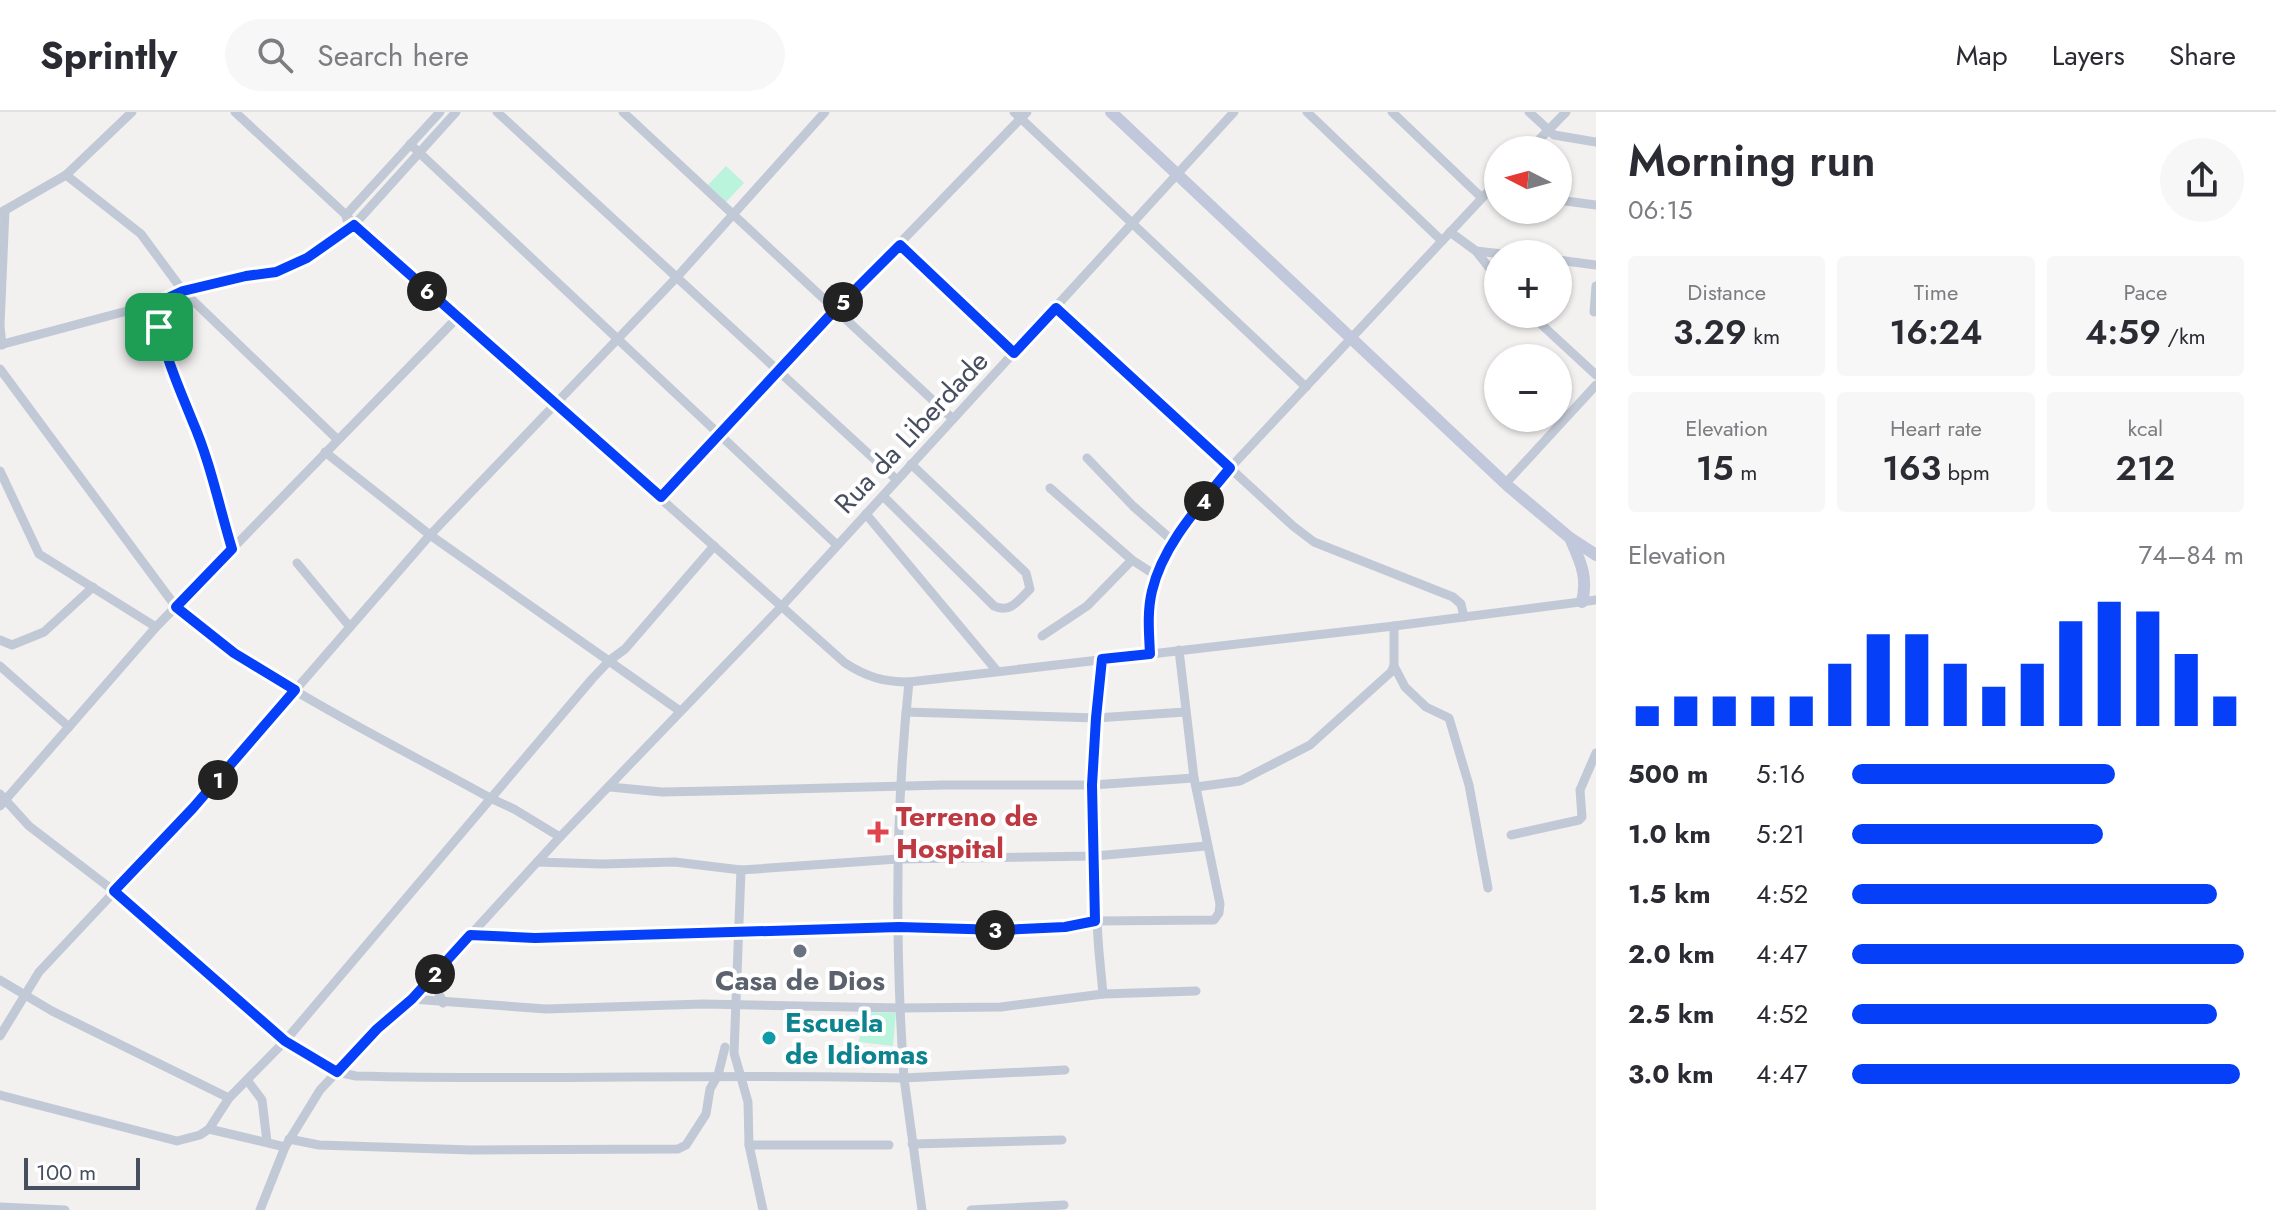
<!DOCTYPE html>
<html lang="en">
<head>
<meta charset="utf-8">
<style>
	body { margin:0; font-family:Jost,sans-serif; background:#f7f7f7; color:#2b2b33; height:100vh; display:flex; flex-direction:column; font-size:30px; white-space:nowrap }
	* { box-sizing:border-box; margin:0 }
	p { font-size:26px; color:#7c7c81 }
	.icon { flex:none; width:44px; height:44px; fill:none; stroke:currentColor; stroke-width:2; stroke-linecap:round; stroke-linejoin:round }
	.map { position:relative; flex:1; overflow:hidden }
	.drawer { display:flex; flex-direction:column; background:#fff; width:680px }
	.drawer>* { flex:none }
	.needle { width:52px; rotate:276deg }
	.buttons { position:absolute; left:1484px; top:24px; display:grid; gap:16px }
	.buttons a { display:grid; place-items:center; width:88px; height:88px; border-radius:50%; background:#fff; box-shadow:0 2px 6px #0004; font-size:40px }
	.scale { position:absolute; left:24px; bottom:20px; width:116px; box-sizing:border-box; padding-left:8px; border:4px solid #464e60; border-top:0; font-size:22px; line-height:28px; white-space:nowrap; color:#464e60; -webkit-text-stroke:6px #fff; paint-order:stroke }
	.pin { position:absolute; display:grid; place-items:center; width:68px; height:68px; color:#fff; margin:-34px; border-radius:16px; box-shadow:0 4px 12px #0006 }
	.km { position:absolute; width:40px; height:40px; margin:-20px; border-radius:50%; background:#222; color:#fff; font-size:22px; line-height:40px; text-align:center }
	.round { display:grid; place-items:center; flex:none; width:84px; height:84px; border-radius:42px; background:#f7f7f7 }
	.overview { display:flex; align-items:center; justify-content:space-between; height:136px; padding:0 32px }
	h1 { font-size:44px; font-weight:600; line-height:60px }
	.stats { display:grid; grid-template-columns:repeat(3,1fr); gap:12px; height:136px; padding:8px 32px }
	.stats div { display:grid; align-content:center; border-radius:8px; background:#f7f7f7; text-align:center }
	.stats b { font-size:34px; font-weight:600 }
	.stats small { font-size:22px; font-weight:400 }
	.stats p { font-size:22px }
	.chart { height:224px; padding:16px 32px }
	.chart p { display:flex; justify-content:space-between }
	.chart svg { width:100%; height:144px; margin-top:8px; stroke:#053ff7; stroke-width:6 }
	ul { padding:0 32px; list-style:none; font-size:26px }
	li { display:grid; grid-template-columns:128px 96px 1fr; align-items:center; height:60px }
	li i { height:20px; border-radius:10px; background:#053ff7 }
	header { display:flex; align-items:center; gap:48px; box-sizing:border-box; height:112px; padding:0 40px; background:#fff; border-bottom:2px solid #e1e1e2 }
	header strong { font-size:38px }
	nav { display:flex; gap:44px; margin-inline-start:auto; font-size:28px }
	.search { width:560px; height:72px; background:#f7f7f7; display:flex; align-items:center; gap:20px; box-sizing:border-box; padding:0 28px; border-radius:44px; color:#7c7c81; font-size:30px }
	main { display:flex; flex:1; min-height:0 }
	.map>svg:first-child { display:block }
	.green { fill:#baf4dc }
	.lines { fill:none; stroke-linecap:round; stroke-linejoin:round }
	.street { stroke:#c2c9d6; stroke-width:9 }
	.secondary { stroke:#c1c8db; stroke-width:12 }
	.route-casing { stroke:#fff; stroke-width:16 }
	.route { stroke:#053ff7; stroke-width:10 }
	.health-dot { fill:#e0444e; stroke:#fff; stroke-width:3 }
	.worship-dot { fill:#6b7280; stroke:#fff; stroke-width:3 }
	.culture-dot { fill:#0f9aa8; stroke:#fff; stroke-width:3 }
	.labels { text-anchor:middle; stroke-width:8; stroke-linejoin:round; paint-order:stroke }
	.street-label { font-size:28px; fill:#464e60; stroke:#fff }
	.health-label { font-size:28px; font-weight:bold; fill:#be3a42; stroke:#fff; text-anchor:start }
	.worship-label { font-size:28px; font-weight:bold; fill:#5b616d; stroke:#fff }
	.culture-label { font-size:28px; font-weight:bold; fill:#0d838f; stroke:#fff; text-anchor:start }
</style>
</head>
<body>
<header>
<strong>Sprintly</strong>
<div class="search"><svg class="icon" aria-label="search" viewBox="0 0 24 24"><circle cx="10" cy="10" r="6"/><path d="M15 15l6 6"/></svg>Search here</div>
<nav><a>Map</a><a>Layers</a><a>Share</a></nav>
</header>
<main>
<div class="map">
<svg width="1596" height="1098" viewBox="0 0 1596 1098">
	<rect width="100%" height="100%" fill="#f3f0f0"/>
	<g class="green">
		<path d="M 726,54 L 744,71 L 726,90 L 708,73 Z"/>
		<path d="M 863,900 L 896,901 L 893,934 L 859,930 Z"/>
	</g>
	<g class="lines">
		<g class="street">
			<path d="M 235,0 L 346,103 L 354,113 L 845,551 C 867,565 883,570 909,570 L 1394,514 L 1596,488"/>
			<path d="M 497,0 L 897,368"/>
			<path d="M 623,0 L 953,307"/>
			<path d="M 1014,0 L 1306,275"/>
			<path d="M 1307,0 L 1442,129"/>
			<path d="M 1392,0 L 1482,86"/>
			<path d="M 1529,0 L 1554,23 L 1596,30"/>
			<path d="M 410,32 L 837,433"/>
			<path d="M 1529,38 L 1566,0"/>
			<path d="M 66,63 L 141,122 L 183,179 L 337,327"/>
			<path d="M 1558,88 L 1596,93"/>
			<path d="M 0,101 L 66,63 L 132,0"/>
			<path d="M 347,108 L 346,103 L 440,0"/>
			<path d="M 1450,120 L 1476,139 L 1503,142"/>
			<path d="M 900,133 L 1014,241"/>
			<path d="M 1476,139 L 1498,167"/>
			<path d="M 1558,148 L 1596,153"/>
			<path d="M 157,191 L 159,215 L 179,282 L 192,307 L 207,350 L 232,437"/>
			<path d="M 1056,196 L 1293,414 L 1314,430 L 1453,485 L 1461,492 L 1464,505"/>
			<path d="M 1594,200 L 1596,174"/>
			<path d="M 1530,202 L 1596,263"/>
			<path d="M 0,233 L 157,191 L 183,179 L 246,164 L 276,160 L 307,146 L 354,113 L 456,0"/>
			<path d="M 2,233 L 0,214 L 5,98"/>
			<path d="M 0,257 L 176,495 C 269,574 384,627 490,686 L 514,697 L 560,725"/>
			<path d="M 325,340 L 430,423 L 680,599"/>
			<path d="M 1087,346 L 1133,394 L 1174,430"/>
			<path d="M 0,359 L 39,442 L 156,515"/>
			<path d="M 1505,372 L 1596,273"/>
			<path d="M 1050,376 L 1132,448 L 1157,464"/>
			<path d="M 883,384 L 994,494 C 1010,502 1019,488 1030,477 L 1026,461 L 911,352"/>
			<path d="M 661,385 L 834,199 L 1027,0"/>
			<path d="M 866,402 L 997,559"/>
			<path d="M 297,451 L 350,515"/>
			<path d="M 1042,524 L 1087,494 L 1132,448"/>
			<path d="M 0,528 L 12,533 L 44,520 L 93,475"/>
			<path d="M 1150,542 C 1149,520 1147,500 1152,479 C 1163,432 1201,392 1230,356 L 1498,69"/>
			<path d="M 1102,547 C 1090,659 1091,771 1103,882"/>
			<path d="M 0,554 L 69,615"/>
			<path d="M 1394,554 L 1405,575 L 1426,595 L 1449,606 L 1469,673 L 1488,776"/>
			<path d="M 906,600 L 1096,606 L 1185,600"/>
			<path d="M 610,675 L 662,680 L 711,679 L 944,673 L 1092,673 L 1194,666"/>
			<path d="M 1196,675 L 1240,669 L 1310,633 L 1391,560 L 1394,554 L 1394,514"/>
			<path d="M 0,682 L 29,714 L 114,779 L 285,929 L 337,960 L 356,964 C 539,969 721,961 904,966 C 895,834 895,701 909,570"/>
			<path d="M 0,694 L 156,515 L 457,206"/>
			<path d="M 1511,723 L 1579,708 L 1582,705 L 1580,678 L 1596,641"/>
			<path d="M 537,750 L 602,752 L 675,750 L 741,758 L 898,747 L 1095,744 L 1206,734"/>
			<path d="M 741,758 L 734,941 L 748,990 L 749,1033 L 763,1098"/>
			<path d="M 470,823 L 535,826 L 899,815 L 1002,818 L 1065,815 L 1095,809 L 1214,808 L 1219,801 L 1220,792 L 1194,666 L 1179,538"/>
			<path d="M 432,865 L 443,891"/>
			<path d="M 0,868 L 52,899 L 229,986"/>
			<path d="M 412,887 L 546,897 L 703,892 L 900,896 L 1001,895 L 1103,882 L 1196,879"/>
			<path d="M 0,924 L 39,860 L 193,696 L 430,423 L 677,165 L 825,0"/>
			<path d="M 247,968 L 262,988 L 267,1030"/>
			<path d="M 0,983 L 177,1029 L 200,1023 L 209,1017 L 229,986 L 285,929 L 592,567 L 610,548 L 625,537 L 714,434"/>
			<path d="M 209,1017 L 285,1035"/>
			<path d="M 289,1027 L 319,1033 L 471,1038 L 678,1037 L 686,1033 L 706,1002 L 710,977 L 718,963 L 725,935"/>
			<path d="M 912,1032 L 1062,1028"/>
			<path d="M 749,1033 L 889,1033"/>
			<path d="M 0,1095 L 65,1098"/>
			<path d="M 260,1098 L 285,1035 L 320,978 L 377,917 L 412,887 L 560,725 L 782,494 L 1234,0"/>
			<path d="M 922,1098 L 904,966 L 1065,958"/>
			<path d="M 971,1098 L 1064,1093"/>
		</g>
		<g class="secondary">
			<path d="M 1111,0 L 1508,374 L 1570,426 L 1596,443"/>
			<path d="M 1571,428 C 1581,451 1588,465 1582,490"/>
		</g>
	</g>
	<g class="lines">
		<defs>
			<path id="route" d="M 354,113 L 661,385 L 834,199 L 900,133 L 1014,241 L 1056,196 L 1230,356 C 1201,392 1163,432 1152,479 C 1147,500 1149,520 1150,542 L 1102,547 L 1096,606 L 1092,673 L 1095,809 L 1065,815 L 1002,818 L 899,815 L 535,826 L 470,823 L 412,887 L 377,917 L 337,960 L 285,929 L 114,779 L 193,696 L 295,578 L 234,541 L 176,495 L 232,437 C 219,394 210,349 192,308 C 176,268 160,235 157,191 L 183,179 L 246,164 L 276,160 L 307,146 Z"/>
		</defs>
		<use href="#route" class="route-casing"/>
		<use href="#route" class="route"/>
	</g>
	<path class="health-dot" d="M874 708h8v8h8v8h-8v8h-8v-8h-8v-8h8z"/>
	<circle class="worship-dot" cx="800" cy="839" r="8"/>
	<circle class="culture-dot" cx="769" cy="926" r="8"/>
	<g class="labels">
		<g class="street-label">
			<text transform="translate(911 320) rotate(-47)" y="10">Rua da Liberdade</text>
		</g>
		<g class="health-label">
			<text x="896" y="714">Terreno de<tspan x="896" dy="32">Hospital</tspan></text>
		</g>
		<g class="worship-label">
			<text x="800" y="878">Casa de Dios</text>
		</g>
		<g class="culture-label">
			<text x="785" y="920">Escuela<tspan x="785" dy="32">de Idiomas</tspan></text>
		</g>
	</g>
</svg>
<div class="buttons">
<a><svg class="needle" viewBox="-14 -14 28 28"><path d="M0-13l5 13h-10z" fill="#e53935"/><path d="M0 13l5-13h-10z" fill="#7c7c81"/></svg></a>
<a>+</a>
<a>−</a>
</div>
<div class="scale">100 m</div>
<div class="pin" style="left:159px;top:215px;background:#1e9e55"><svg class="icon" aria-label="arrive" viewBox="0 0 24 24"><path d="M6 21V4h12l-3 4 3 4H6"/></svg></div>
<b class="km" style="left:218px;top:668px">1</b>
<b class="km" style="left:435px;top:862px">2</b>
<b class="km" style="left:995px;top:818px">3</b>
<b class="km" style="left:1204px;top:389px">4</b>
<b class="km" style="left:843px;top:190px">5</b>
<b class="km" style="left:427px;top:179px">6</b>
</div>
<section class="drawer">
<div class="overview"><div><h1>Morning run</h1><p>06:15</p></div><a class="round"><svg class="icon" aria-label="share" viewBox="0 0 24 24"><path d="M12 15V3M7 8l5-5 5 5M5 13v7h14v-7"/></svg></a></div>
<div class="stats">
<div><p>Distance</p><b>3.29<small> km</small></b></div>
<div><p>Time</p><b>16:24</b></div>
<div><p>Pace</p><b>4:59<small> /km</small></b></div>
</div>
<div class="stats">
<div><p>Elevation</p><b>15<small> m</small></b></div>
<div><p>Heart rate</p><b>163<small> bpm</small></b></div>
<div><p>kcal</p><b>212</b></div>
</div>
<div class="chart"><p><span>Elevation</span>74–84 m</p>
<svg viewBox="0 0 160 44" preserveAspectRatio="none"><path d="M5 44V38M15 44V35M25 44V35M35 44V35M45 44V35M55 44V25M65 44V16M75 44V16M85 44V25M95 44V32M105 44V25M115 44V12M125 44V6M135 44V9M145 44V22M155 44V35"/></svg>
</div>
<ul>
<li><b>500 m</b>5:16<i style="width:67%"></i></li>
<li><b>1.0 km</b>5:21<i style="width:64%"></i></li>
<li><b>1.5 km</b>4:52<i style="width:93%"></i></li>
<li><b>2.0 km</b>4:47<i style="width:100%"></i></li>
<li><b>2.5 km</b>4:52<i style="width:93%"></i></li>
<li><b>3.0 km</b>4:47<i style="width:99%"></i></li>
</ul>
</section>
</main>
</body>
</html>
